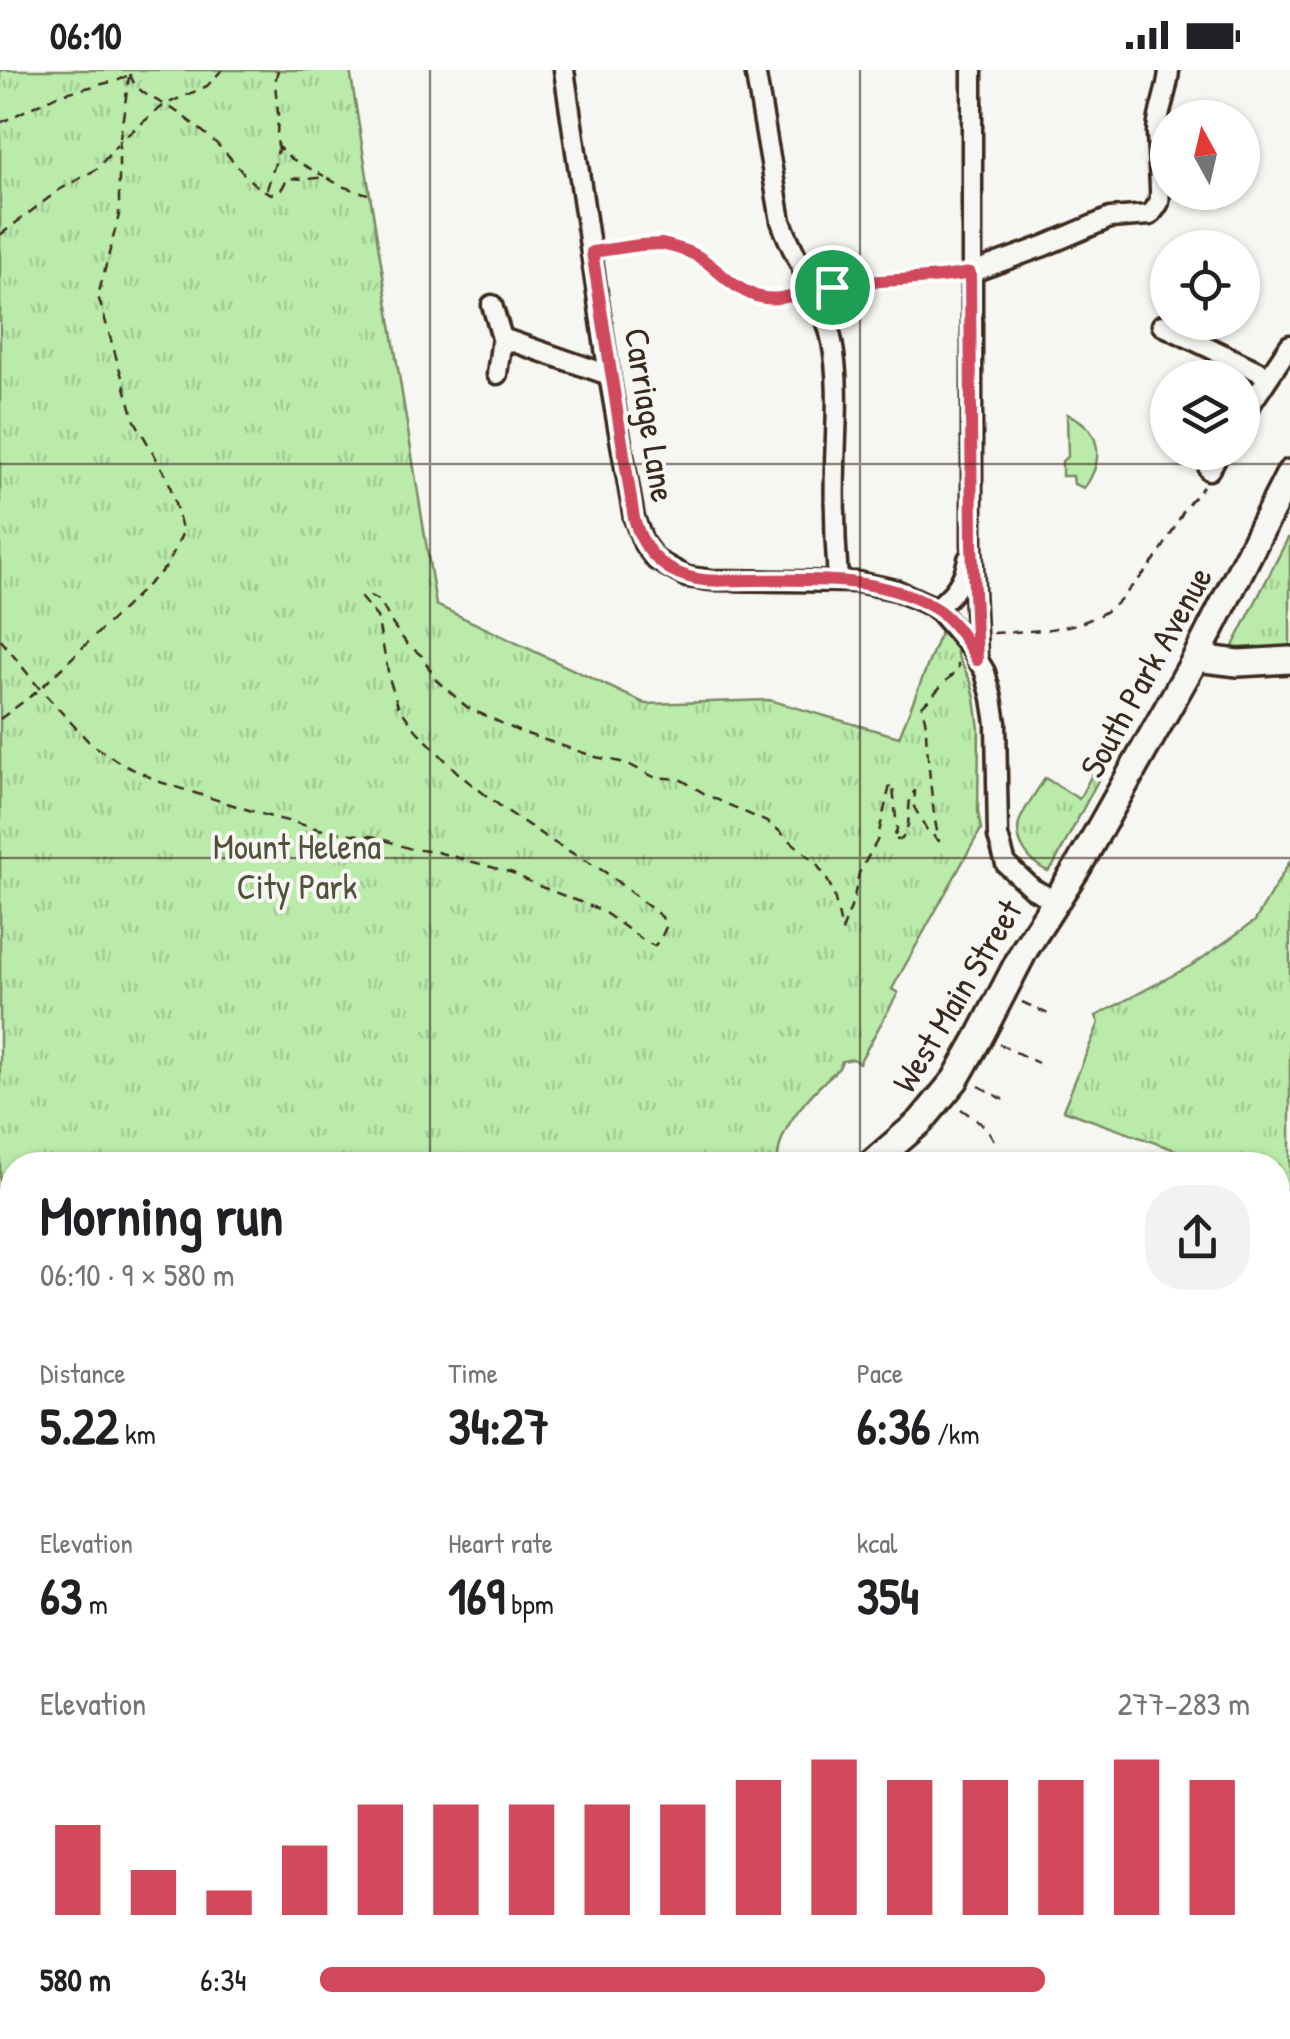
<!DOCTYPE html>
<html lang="en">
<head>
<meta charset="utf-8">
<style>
	body { margin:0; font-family:"Patrick Hand",sans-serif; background:#f2f2f2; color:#202124; height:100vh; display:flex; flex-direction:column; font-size:38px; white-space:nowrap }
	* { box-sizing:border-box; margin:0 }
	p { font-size:32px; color:#757577 }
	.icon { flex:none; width:55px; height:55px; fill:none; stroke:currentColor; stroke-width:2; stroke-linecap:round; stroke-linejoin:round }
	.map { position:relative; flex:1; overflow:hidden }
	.drawer { position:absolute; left:0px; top:1082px; width:1290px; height:888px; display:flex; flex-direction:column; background:#fff; border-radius:40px 40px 0 0; box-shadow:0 2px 8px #0004 }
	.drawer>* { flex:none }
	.needle { width:65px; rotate:352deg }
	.fabs { position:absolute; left:1150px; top:30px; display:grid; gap:20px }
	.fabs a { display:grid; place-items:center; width:110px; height:110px; border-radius:50%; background:#fff; box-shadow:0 2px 8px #0004; font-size:50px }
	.pin { position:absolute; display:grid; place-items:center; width:85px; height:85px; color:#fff; margin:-42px; border:5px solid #fff; border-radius:50%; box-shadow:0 2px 10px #0007 }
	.round { display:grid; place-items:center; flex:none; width:105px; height:105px; border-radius:40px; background:#f2f2f2 }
	.headline { display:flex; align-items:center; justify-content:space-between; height:170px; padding:0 40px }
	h1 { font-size:55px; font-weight:700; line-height:75px }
	.stats { display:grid; grid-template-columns:repeat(3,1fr); gap:15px; height:170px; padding:10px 40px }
	.stats div { display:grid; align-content:center }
	.stats b { font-size:50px; font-weight:700 }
	.stats small { font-size:28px; font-weight:400 }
	.stats p { font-size:28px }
	.chart { height:280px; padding:20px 40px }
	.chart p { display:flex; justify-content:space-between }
	.chart svg { width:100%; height:180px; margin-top:10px; stroke:#d1495b; stroke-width:6 }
	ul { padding:0 40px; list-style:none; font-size:32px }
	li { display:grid; grid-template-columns:160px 120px 1fr; align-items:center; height:75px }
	li i { height:25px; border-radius:12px; background:#d1495b }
	.status { display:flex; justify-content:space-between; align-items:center; height:70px; padding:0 50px; background:#fff; direction:ltr }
	.status svg { height:28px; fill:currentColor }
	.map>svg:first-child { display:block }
	.grass { fill:#baebab; stroke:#7a8a64; stroke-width:2.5 }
	.park { fill:url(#park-tufts); stroke:#7a8a64; stroke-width:2.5 }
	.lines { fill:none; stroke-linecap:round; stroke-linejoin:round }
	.street-casing { stroke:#3b2a1e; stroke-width:25 }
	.secondary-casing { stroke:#3b2a1e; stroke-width:32 }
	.path { stroke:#3b2a1e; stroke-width:2.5; stroke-dasharray:10 8; stroke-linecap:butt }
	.street { stroke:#f6f6f2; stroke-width:18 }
	.secondary { stroke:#f6f6f2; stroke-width:25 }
	.route-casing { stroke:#fff; stroke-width:20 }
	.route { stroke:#d1495b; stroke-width:12 }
	.grid { fill:none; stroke:#3b2a1e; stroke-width:2.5; stroke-opacity:0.55 }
	.labels { text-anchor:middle; stroke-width:8; stroke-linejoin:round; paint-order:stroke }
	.street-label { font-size:35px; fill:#3b2a1e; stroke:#f6f6f2 }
	.park-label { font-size:35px; fill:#54513a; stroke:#f6f6f2 }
</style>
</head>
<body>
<div class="status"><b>06:10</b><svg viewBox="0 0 49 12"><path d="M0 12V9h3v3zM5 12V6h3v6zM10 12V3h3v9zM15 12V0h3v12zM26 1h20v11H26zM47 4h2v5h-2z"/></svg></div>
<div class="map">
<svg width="1290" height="1969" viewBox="0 0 1290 1969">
	<defs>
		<pattern id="park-tufts" width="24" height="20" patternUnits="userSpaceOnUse" patternTransform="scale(2.5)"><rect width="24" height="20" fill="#baebab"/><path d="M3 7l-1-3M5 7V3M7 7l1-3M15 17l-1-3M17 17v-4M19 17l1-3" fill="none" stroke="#a1ca93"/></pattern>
	</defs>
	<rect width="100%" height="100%" fill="#f6f6f2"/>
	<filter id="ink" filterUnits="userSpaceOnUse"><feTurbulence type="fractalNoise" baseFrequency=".01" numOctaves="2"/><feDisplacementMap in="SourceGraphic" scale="20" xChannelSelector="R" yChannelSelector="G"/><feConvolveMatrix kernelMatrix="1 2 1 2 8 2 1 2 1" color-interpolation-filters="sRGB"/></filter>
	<g filter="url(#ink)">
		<path class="grass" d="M 1067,344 C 1102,358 1105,390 1084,418 L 1074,414 L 1073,406 L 1062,406 L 1062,391 L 1068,386 Z"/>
		<g class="park">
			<path d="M 0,0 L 350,0 L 436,535 L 646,634 L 769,630 L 899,667 L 942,559 L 957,579 L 957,585 L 971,612 L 975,628 L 979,659 L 978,742 L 981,759 L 892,919 L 898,923 L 859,993 L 853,989 L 842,991 L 839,998 C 813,1021 775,1058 778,1095 L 12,1095 L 12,1958 L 113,1958 L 104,1969 L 0,1969 Z"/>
			<path d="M 1288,468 L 1290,468 L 1290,581 L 1255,585 L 1231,580 Z"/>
			<path d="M 1095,699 L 1104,699 L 1053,796 L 1048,801 C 1031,794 1014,773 1019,753 C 1022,741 1038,720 1045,708 L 1079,729 Z"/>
			<path d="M 1290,791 L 1290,1121 L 1278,1117 L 1278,1095 L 1217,1095 L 1063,1040 L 1099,953 L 1096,946 L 1194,894 L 1255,851 Z"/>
		</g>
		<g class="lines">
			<defs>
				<g id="street">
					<path d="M 564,0 L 609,305 L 634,448 L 644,474 L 656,490 L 687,507 L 711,510 L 858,512 L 896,520 L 936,538 L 972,580 L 985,602 L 992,628 L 996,653 L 998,766 L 1006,794 L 1033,819 L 1056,831"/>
					<path d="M 755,0 L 781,151 C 795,192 824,229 832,272 C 840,312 836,355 835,395 C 834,434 835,472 838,511"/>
					<path d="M 972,0 L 972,474 L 977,584"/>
					<path d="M 970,203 L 1044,176 L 1110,148 L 1150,145 C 1153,141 1157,137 1159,132 C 1162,124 1157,76 1157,62 C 1158,40 1168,21 1169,0"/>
					<path d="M 492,235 L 502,268 L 609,305"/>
					<path d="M 1162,255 L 1268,306"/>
					<path d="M 497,304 L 502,268"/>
					<path d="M 1242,347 L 1290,275"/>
					<path d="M 1209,400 L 1220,382"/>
					<path d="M 936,538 C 954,524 964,511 968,489"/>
				</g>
				<g id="secondary">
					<path d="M 1196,588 L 1238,593 L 1290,590"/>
					<path d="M 870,1095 L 921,1051 L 955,1010 L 980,966 L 1025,879 L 1079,795 L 1196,588 L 1290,403"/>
					<path d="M 232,1969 L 238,1958"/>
				</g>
			</defs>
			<use href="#street" class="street-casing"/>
			<use href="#secondary" class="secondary-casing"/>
			<g class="path">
				<path d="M 278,0 C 273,16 277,27 278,43 C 278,55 276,63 278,77 L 292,89 L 324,106"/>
				<path d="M 130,4 C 136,26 161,30 177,42 C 192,53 208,65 220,77 C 240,96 246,114 272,124 L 281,120 L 288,108 L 306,109 L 326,107 L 341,116 L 368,124"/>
				<path d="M 0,53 L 57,25 L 119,10 L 130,4 L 130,0"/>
				<path d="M 120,68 L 129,7"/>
				<path d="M 267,119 L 276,90 L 278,78"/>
				<path d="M 0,165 L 59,120 L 97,99 L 117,75"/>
				<path d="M 608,178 C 635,175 662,171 688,181 C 728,198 743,239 794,226"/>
				<path d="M 831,217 L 895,209 L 953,206"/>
				<path d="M 993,563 C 1030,561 1077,561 1108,540 C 1119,533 1127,521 1136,512 C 1158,489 1169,468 1184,440 C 1189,431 1198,425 1203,416"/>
				<path d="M 0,569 L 40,619 L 90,673 L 122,694 L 160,712 L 268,746 L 327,761 L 376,767 L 411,779 L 437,782 L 513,803 L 536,815 L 601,840 L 643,870 L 654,876 L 660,870 L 666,857 L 662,847 L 605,802 L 553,772 L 504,739 L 461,706 L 416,660 L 398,636 L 390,611 L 377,547 L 361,528 L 370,526 L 380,531 L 393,555 L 407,574 L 422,586 L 436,610 L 467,637 L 518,661 L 596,687 L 626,693 L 654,707 L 680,709 L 707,725 L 771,754 L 815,792 L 825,806 L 833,821 L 842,861 L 853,832 L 859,803 L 877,771 L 890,715 L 893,717 L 897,759 L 893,771"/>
				<path d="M 0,649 L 40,619 L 167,496 L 183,462 L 168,409 L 135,351 L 98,226 L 119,145 L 119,72 L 164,35 L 207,16 L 222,0"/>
				<path d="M 896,770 L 902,769 L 908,755 L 910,726 L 915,721 L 914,737 L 927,760 L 939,771 C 932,739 930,708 927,676 C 925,659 928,654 921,637 C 934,625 944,611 958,601 L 958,593"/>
				<path d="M 1022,932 L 1048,944"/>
				<path d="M 999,974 L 1038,993"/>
				<path d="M 979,1016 L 1004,1030"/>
				<path d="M 961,1039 L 986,1057 L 995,1072"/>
				<path d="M 1278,1309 L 1290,1304"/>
				<path d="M 759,1958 L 759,1969"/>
			</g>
			<use href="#street" class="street"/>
			<use href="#secondary" class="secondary"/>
		</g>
	</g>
	<g class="lines" filter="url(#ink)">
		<defs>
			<path id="route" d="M 662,174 C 677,178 692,181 705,191 C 721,203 735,219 756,226 C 775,232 790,226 809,221 C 862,207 917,213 970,203 L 972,474 L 977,590 C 967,571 951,547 933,537 C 877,505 812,510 751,510 C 731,510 708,513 689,507 C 659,499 641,476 634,448 L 592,182 L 640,175 Z"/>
		</defs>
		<use href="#route" class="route-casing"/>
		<use href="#route" class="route"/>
	</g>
	<path class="grid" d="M 430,0 L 430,1095M 860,0 L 860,1095M 0,394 L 1290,394M 0,788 L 1290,788M 0,1181 L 12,1181M 1278,1181 L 1290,1181M 0,1575 L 12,1575M 1278,1575 L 1290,1575M 430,1958 L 430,1969M 860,1958 L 860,1969"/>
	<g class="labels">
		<g class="street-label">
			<text transform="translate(650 345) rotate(81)" y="12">Carriage Lane</text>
			<text transform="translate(1146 602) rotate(-61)" y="12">South Park Avenue</text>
			<text transform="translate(957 926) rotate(-59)" y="12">West Main Street</text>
		</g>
		<g class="park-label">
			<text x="297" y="789">Mount Helena<tspan x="297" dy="40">City Park</tspan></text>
		</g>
	</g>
</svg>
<div class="fabs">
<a><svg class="needle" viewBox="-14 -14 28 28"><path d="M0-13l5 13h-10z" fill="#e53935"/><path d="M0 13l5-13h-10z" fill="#757577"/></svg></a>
<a><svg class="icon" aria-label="locate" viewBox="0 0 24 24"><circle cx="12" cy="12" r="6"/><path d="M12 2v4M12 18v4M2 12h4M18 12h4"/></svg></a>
<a><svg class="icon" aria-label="layers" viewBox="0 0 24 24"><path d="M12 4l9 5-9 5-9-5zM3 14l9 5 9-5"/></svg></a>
</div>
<div class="pin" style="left:832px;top:217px;background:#1e9e55"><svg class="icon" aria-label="arrive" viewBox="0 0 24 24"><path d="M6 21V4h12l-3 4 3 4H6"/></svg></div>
<section class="drawer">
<div class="headline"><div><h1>Morning run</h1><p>06:10 · 9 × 580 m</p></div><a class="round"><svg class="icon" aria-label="share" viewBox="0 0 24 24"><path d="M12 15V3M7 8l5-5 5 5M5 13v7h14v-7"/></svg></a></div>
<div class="stats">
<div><p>Distance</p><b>5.22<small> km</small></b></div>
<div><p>Time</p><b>34:27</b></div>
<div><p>Pace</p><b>6:36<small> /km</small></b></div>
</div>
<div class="stats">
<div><p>Elevation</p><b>63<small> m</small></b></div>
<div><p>Heart rate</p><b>169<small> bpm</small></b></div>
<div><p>kcal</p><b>354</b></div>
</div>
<div class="chart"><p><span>Elevation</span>277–283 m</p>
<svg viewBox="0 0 160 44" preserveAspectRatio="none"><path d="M5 44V22M15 44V33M25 44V38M35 44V27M45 44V17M55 44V17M65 44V17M75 44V17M85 44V17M95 44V11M105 44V6M115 44V11M125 44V11M135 44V11M145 44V6M155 44V11"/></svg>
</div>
<ul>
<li><b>580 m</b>6:34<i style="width:78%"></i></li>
</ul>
</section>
</div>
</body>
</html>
